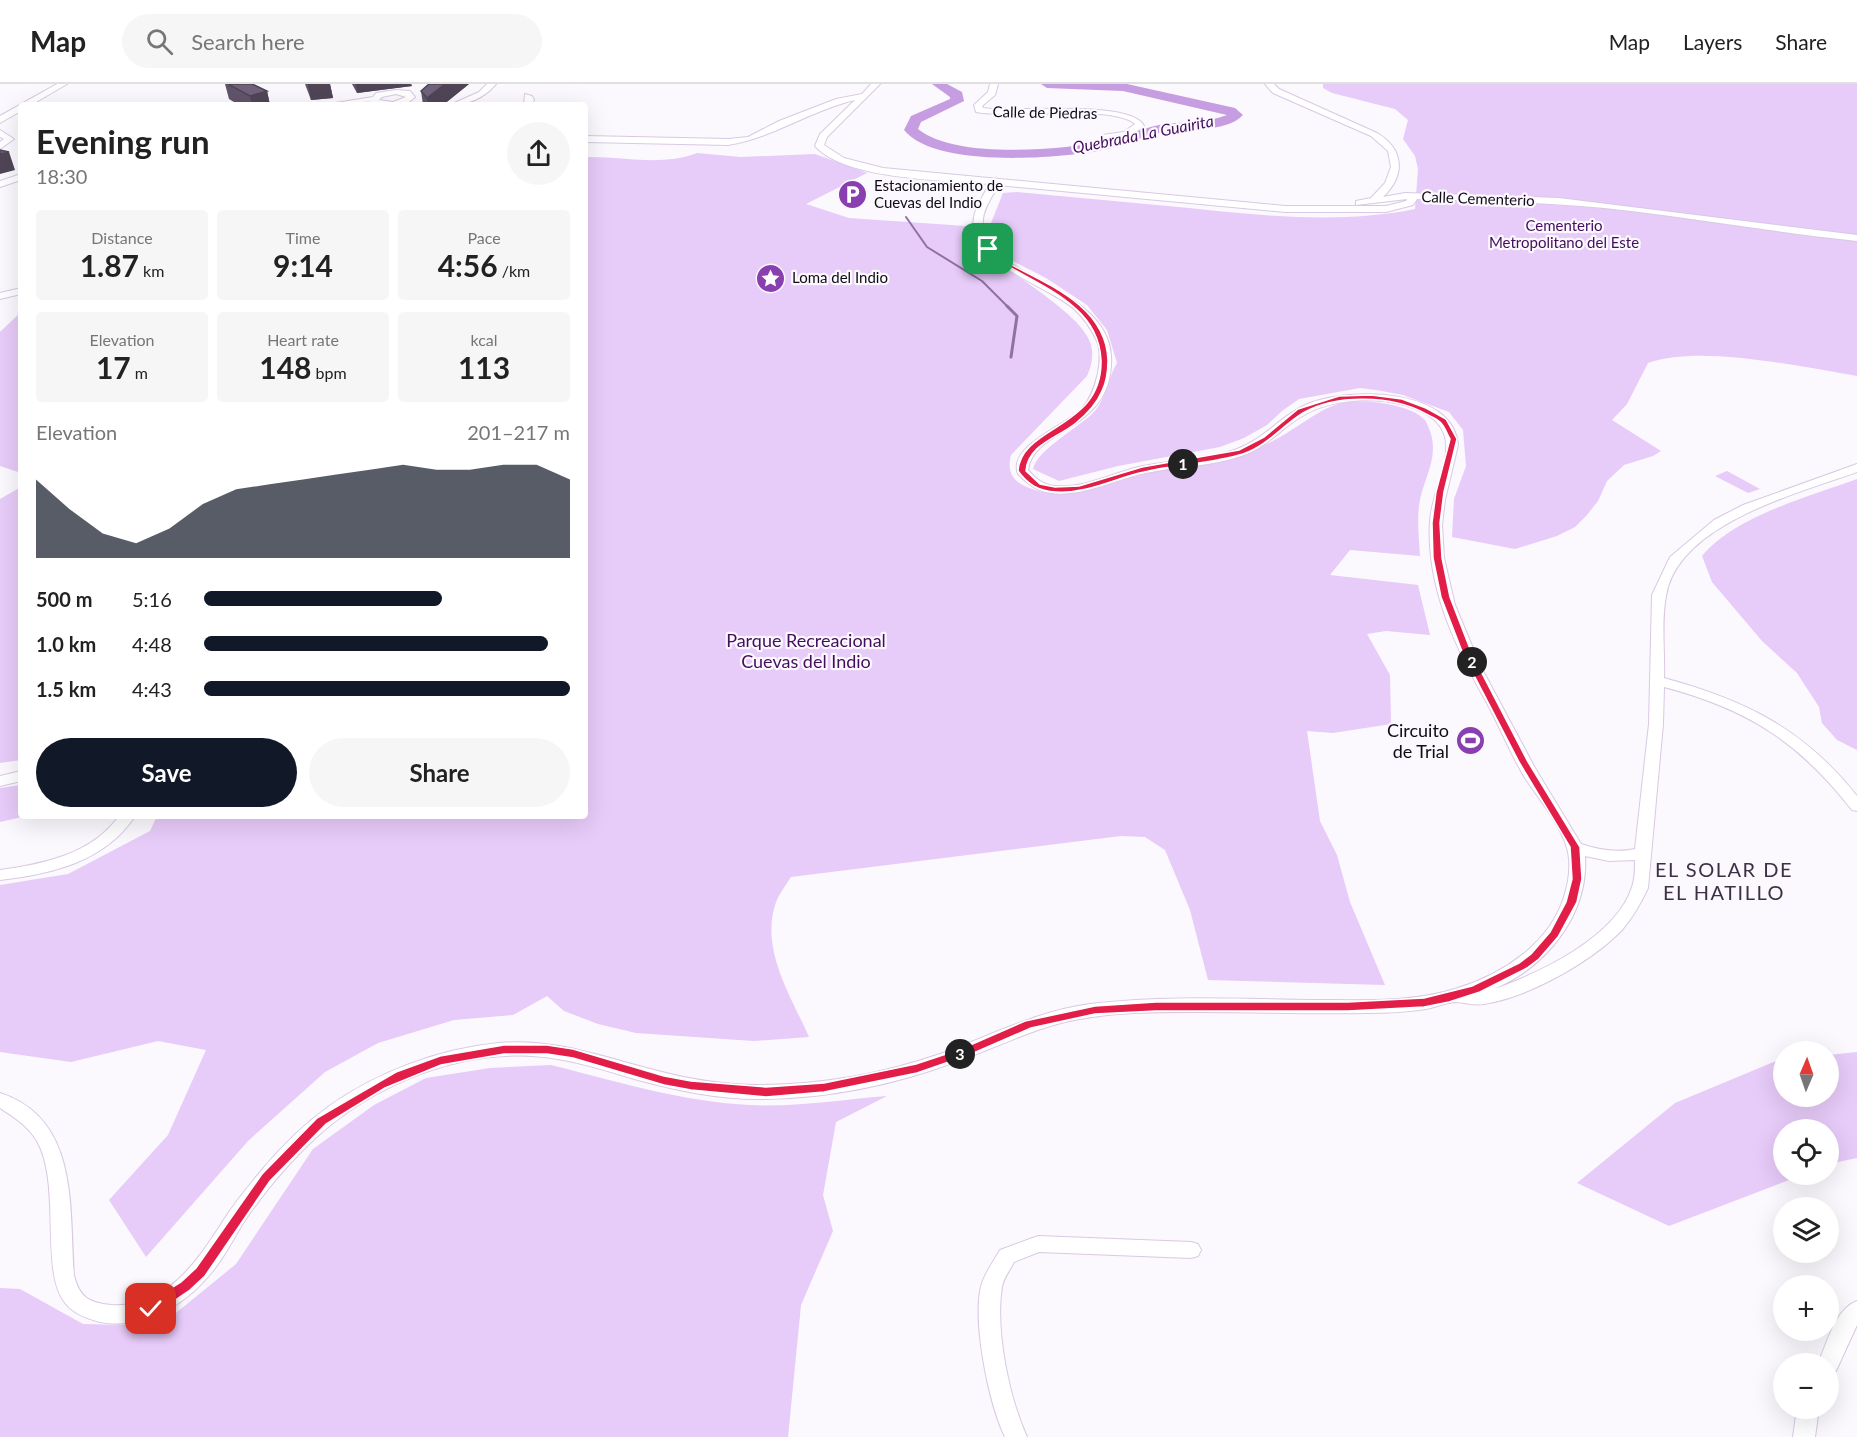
<!DOCTYPE html>
<html lang="en">
<head>
<meta charset="utf-8">
<style>
	body { margin:0; font-family:Lato,sans-serif; background:#f6f6f6; color:#222; height:100vh; display:flex; flex-direction:column; font-size:22px; white-space:nowrap }
	* { box-sizing:border-box; margin:0 }
	p { font-size:20px; color:#767676 }
	.icon { flex:none; width:33px; height:33px; fill:none; stroke:currentColor; stroke-width:2; stroke-linecap:round; stroke-linejoin:round }
	.map { position:relative; flex:1; overflow:hidden }
	.details { position:absolute; left:18px; top:18px; width:570px; height:717px; display:flex; flex-direction:column; background:#fff; border-radius:6px; box-shadow:0 6px 24px #0002 }
	.details>* { flex:none }
	.needle { width:39px; rotate:2deg }
	.buttons { position:absolute; left:1773px; top:957px; display:grid; gap:12px }
	.buttons a { display:grid; place-items:center; width:66px; height:66px; border-radius:50%; background:#fff; box-shadow:0 6px 24px #0002; font-size:30px }
	.pin { position:absolute; display:grid; place-items:center; width:51px; height:51px; color:#fff; margin:-26px; border-radius:12px; box-shadow:0 3px 9px #0006 }
	.km { position:absolute; width:30px; height:30px; margin:-15px; border-radius:50%; background:#222; color:#fff; font-size:16px; line-height:30px; text-align:center }
	.round { display:grid; place-items:center; flex:none; width:63px; height:63px; border-radius:32px; background:#f6f6f6 }
	.summary { display:flex; align-items:center; justify-content:space-between; height:102px; padding:0 18px }
	h1 { font-size:33px; font-weight:700; line-height:45px }
	.metrics { display:grid; grid-template-columns:repeat(3,1fr); gap:9px; height:102px; padding:6px 18px }
	.metrics div { display:grid; align-content:center; border-radius:6px; background:#f6f6f6; text-align:center }
	.metrics b { font-size:30px; font-weight:700 }
	.metrics small { font-size:16px; font-weight:400 }
	.metrics p { font-size:16px }
	.chart { height:168px; padding:12px 18px }
	.chart p { display:flex; justify-content:space-between }
	.chart svg { width:100%; height:108px; margin-top:6px; fill:#111827; opacity:.7 }
	.primary-button { display:flex; gap:12px; margin-top:auto; padding:12px 18px }
	.primary-button a { flex:1; height:69px; border-radius:36px; background:#111827; color:#fff; font-size:24px; font-weight:700; line-height:69px; text-align:center }
	.primary-button a+a { background:#f6f6f6; color:#222 }
	ul { padding:0 18px; list-style:none; font-size:20px }
	li { display:grid; grid-template-columns:96px 72px 1fr; align-items:center; height:45px }
	li i { height:15px; border-radius:8px; background:#111827 }
	header { display:flex; align-items:center; gap:36px; box-sizing:border-box; height:84px; padding:0 30px; background:#fff; border-bottom:2px solid #e0e0e0 }
	header strong { font-size:28px }
	nav { display:flex; gap:33px; margin-inline-start:auto; font-size:21px }
	.search { width:420px; height:54px; background:#f6f6f6; display:flex; align-items:center; gap:15px; box-sizing:border-box; padding:0 21px; border-radius:33px; color:#767676; font-size:22px }
	.map>svg:first-child { display:block }
	.green { fill:#e7cbf9 }
	.lines { fill:none; stroke-linecap:round; stroke-linejoin:round }
	.stream-far1 { stroke:#9071a3; stroke-width:2 }
	.stream { stroke:#9071a3; stroke-width:3 }
	.river { fill:#c69de0; fill-rule:evenodd }
	.minor-casing { stroke:#d9c9e4; stroke-width:2 }
	.minor { fill:#fff; fill-rule:evenodd }
	.wall { fill:#61546a }
	.shaded-wall { fill:#4f4556 }
	.building { fill:#71627b; stroke:#4f4556; stroke-width:1.5 }
	.route { fill:#e11d48; stroke:#fff; stroke-width:1.5 }
	.labels { text-anchor:middle; stroke-width:4.5; stroke-linejoin:round; paint-order:stroke }
	.far-street-label { font-size:15px; fill:#110b14; stroke:#fbf8fe }
	.far-poi-label { font-size:15px; fill:#110b14; stroke:#fbf8fe; text-anchor:start }
	.far-park-label { font-size:15px; fill:#440d5d; stroke:#fbf8fe }
	.far-water-label { font-size:16px; font-style:italic; fill:#450f5e; stroke:#fbf8fe }
	.park-label { font-size:18px; fill:#440d5d; stroke:#fbf8fe }
	.poi-label { font-size:18px; fill:#110b14; stroke:#fbf8fe; text-anchor:end }
	.neighbourhood-label { font-size:20px; letter-spacing:1.5px; fill:#3d3045; stroke:#fbf8fe }
</style>
</head>
<body>
<header>
<strong>Map</strong>
<div class="search"><svg class="icon" aria-label="search" viewBox="0 0 24 24"><circle cx="10" cy="10" r="6"/><path d="M15 15l6 6"/></svg>Search here</div>
<nav><a>Map</a><a>Layers</a><a>Share</a></nav>
</header>
<div class="map">
<svg width="1857" height="1353" viewBox="0 0 1857 1353">
	<rect width="100%" height="100%" fill="#fbf8fe"/>
	<g class="green">
		<path d="M 1323,0 L 1857,0 L 1857,292 C 1802,283 1699,260 1648,279 L 1627,320 L 1612,336 L 1661,367 L 1653,372 L 1624,381 L 1607,397 L 1598,417 L 1587,431 L 1575,443 L 1557,452 L 1515,465 L 1452,453 L 1454,415 L 1466,382 L 1463,346 L 1449,328 L 1403,311 L 1376,306 L 1360,304 L 1299,315 L 1282,327 L 1267,341 L 1244,354 L 1220,363 L 1118,382 L 1059,397 L 1033,385 C 1037,366 1078,344 1093,329 C 1106,316 1108,294 1117,279 L 1107,246 L 1087,221 L 1046,194 L 1003,172 L 992,155 L 989,144 L 1003,109 L 1017,108 C 1074,113 1132,119 1189,124 C 1264,132 1341,140 1415,125 L 1418,85 L 1415,72 L 1403,55 L 1408,36 L 1395,25 L 1332,9 L 1323,4 Z"/>
		<path d="M 697,69 L 741,73 L 815,70 L 867,89 L 806,120 L 849,134 L 966,142 L 965,148 L 970,160 C 997,179 1073,225 1087,252 C 1095,265 1093,279 1087,292 L 1011,371 C 1007,387 1012,397 1027,403 C 1069,422 1118,394 1160,386 C 1190,381 1220,381 1249,368 C 1264,362 1280,354 1293,345 C 1309,335 1323,324 1341,319 C 1361,314 1409,320 1424,335 C 1427,338 1428,343 1430,347 C 1440,375 1422,396 1419,422 C 1417,438 1419,456 1420,472 L 1350,466 L 1330,491 L 1418,501 L 1430,551 L 1386,547 L 1367,550 L 1390,591 L 1391,640 L 1333,649 L 1307,647 L 1320,737 L 1337,771 L 1350,818 L 1385,901 L 1208,896 L 1190,826 L 1165,766 L 1145,753 L 1121,752 L 791,793 C 786,801 778,811 775,821 C 761,867 791,912 809,953 L 754,957 L 636,949 L 598,940 L 564,927 L 547,912 L 513,931 L 454,936 L 378,959 L 325,988 L 248,1057 L 146,1173 L 109,1116 L 168,1051 L 206,966 L 158,957 L 71,978 L 0,968 L 0,801 L 68,790 L 150,747 L 157,732 L 585,732 L 585,73 C 624,72 660,83 697,69 Z"/>
		<path d="M 21,228 L 21,389 L 0,382 L 0,248 Z"/>
		<path d="M 1727,387 L 1760,405 L 1748,409 L 1715,392 Z"/>
		<path d="M 1857,395 L 1857,666 L 1837,656 L 1822,639 L 1819,623 L 1797,589 L 1762,557 L 1712,498 L 1702,472 C 1735,432 1808,413 1857,395 Z"/>
		<path d="M 21,403 L 21,676 L 0,679 L 0,415 Z"/>
		<path d="M 21,701 L 21,732 L 26,732 L 0,738 L 0,704 Z"/>
		<path d="M 1857,968 L 1857,1074 L 1829,1080 L 1828,1046 L 1784,1046 L 1784,1090 L 1802,1091 L 1669,1142 L 1577,1099 L 1675,1019 L 1776,977 L 1783,976 L 1784,1012 L 1828,1012 L 1829,971 Z"/>
		<path d="M 551,981 C 611,996 673,1015 735,1020 C 785,1025 837,1016 887,1012 L 836,1038 L 823,1111 L 833,1147 L 801,1221 L 788,1353 L 0,1353 L 0,1204 L 20,1205 L 83,1240 L 160,1242 L 236,1180 L 313,1065 L 374,1021 L 426,994 L 490,984 Z"/>
	</g>
	<g class="lines">
		<path class="stream-far1" d="M 906,133 L 927,163 L 982,197 L 1008,223"/>
		<path class="stream" d="M 1007,222 L 1017,232 L 1011,273"/>
		<path class="river" d="M 932,0 L 947,0 L 962,8 L 964,17 L 921,38 L 918,45 C 955,75 1056,66 1102,58 C 1121,55 1139,45 1159,41 C 1181,37 1205,40 1227,31 L 1123,7 L 1047,4 L 1041,0 L 1127,0 L 1235,24 L 1243,31 C 1227,49 1182,45 1159,49 C 1140,53 1122,62 1103,66 C 1058,75 934,84 904,46 L 911,32 L 950,15 L 950,13 Z"/>
		<defs>
			<g id="minor">
				<path d="M 57,0 L 67,0 L 31,21 L 21,21 L 21,27 L 0,39 L 0,32 Z"/>
				<path d="M 487,0 L 496,0 C 484,14 468,21 450,21 L 479,8 Z"/>
				<path d="M 871,0 L 880,0 L 827,53 L 824,61 L 844,74 L 883,84 L 1285,122 L 1386,122 L 1406,117 L 1407,115 L 1356,121 L 1356,117 L 1371,114 L 1385,99 L 1391,83 L 1388,67 L 1371,52 L 1273,9 L 1265,0 L 1274,0 L 1279,5 L 1377,49 C 1404,65 1406,91 1383,113 L 1405,109 L 1559,114 L 1857,151 L 1857,157 C 1781,149 1706,136 1631,127 C 1560,118 1488,117 1417,115 L 1413,121 L 1386,128 L 1285,128 L 998,101 C 993,112 984,123 983,135 C 977,193 1106,200 1111,271 C 1115,348 1034,342 1028,386 C 1036,395 1043,401 1055,402 C 1085,405 1114,388 1143,382 C 1174,376 1207,376 1237,365 C 1265,355 1282,330 1310,319 C 1350,304 1453,303 1458,361 L 1445,416 L 1442,441 L 1444,474 L 1455,521 L 1480,581 L 1535,684 L 1581,760 C 1599,766 1617,769 1635,765 L 1649,640 L 1652,511 L 1670,473 L 1714,436 L 1743,421 L 1857,380 L 1857,388 C 1799,409 1677,440 1666,512 C 1661,538 1665,567 1664,594 C 1745,616 1804,645 1857,712 L 1857,727 L 1852,726 C 1798,657 1747,625 1664,603 L 1663,640 L 1648,804 C 1641,819 1633,833 1622,846 C 1591,878 1529,913 1484,920 C 1474,922 1464,918 1455,918 C 1446,919 1435,923 1426,925 C 1406,928 1387,929 1367,929 C 1311,930 1254,928 1198,928 C 1159,928 1119,928 1080,935 C 1037,942 999,963 958,977 C 897,1000 831,1014 765,1015 C 721,1016 679,1007 638,996 C 603,986 568,974 532,972 C 447,967 359,1008 301,1068 C 282,1087 265,1108 250,1129 C 238,1145 230,1164 218,1180 C 192,1217 147,1247 100,1238 C 88,1235 74,1230 66,1220 C 39,1190 62,1101 37,1057 C 28,1042 14,1033 0,1024 L 0,1009 C 80,1035 69,1125 74,1191 C 79,1213 89,1219 111,1221 C 170,1225 201,1171 229,1128 C 239,1114 250,1100 261,1087 C 281,1063 303,1041 328,1023 C 377,988 438,965 499,959 C 553,954 603,973 654,986 C 688,995 723,1001 758,1001 C 819,1001 882,990 940,970 C 990,952 1037,927 1090,920 C 1163,911 1240,915 1314,916 C 1362,916 1412,919 1458,904 C 1503,890 1549,860 1564,813 C 1569,797 1572,778 1566,761 C 1558,737 1539,715 1525,694 C 1509,667 1498,638 1483,612 C 1453,558 1426,500 1430,437 C 1432,400 1468,354 1426,330 C 1391,310 1332,312 1299,334 C 1280,346 1266,363 1244,371 C 1211,383 1175,382 1141,390 C 1111,397 1082,413 1051,409 C 1036,407 1028,400 1018,390 C 1007,362 1066,341 1081,326 C 1091,315 1095,302 1098,289 C 1100,278 1101,267 1097,257 C 1091,244 1084,234 1073,224 C 1046,201 966,178 974,133 C 976,122 984,111 989,100 C 944,96 845,96 815,62 L 820,50 L 855,16 C 811,26 773,54 728,61 L 585,58 L 585,52 L 728,55 L 748,53 L 779,37 L 836,15 L 862,10 ZM 1585,772 L 1609,777 L 1635,776 C 1635,785 1635,795 1632,803 C 1616,853 1540,889 1494,905 C 1546,883 1589,831 1585,772 Z"/>
				<path d="M 990,0 L 998,0 L 995,11 L 982,22 L 983,24 C 1012,29 1132,15 1144,42 C 1134,50 1113,60 1101,53 L 1102,51 L 1124,48 L 1135,40 C 1112,20 1011,35 976,28 L 974,21 L 988,8 Z"/>
				<path d="M 396,6 L 410,7 L 415,13 C 403,26 385,21 371,18 C 364,17 334,21 323,21 L 373,13 L 376,9 ZM 396,10 L 406,13 L 393,18 L 379,16 L 382,13 Z"/>
				<path d="M 525,10 L 532,12 L 534,16 L 532,21 L 524,21 Z"/>
				<path d="M 0,46 L 14,55 L 0,65 L 0,58 L 4,55 L 0,53 Z"/>
				<path d="M 21,90 L 21,96 L 0,103 L 0,97 Z"/>
				<path d="M 21,204 L 21,210 L 0,215 L 0,209 Z"/>
				<path d="M 21,687 L 21,697 L 0,702 L 0,692 Z"/>
				<path d="M 119,732 L 135,732 C 105,778 51,790 0,796 L 0,786 C 44,780 92,770 119,732 Z"/>
				<path d="M 1038,1152 L 1191,1158 L 1198,1160 L 1201,1166 L 1198,1172 L 1191,1174 L 1039,1168 L 1014,1178 C 1010,1186 1003,1195 1002,1203 C 995,1246 1009,1313 1027,1353 L 1005,1353 C 989,1320 971,1234 982,1199 C 986,1188 994,1176 1000,1166 Z"/>
				<path d="M 1857,1217 L 1857,1241 L 1836,1287 L 1828,1289 L 1828,1280 L 1818,1280 C 1827,1259 1835,1225 1857,1217 Z"/>
				<path d="M 1797,1324 L 1819,1324 L 1815,1353 L 1793,1353 Z"/>
			</g>
		</defs>
		<use href="#minor" class="minor-casing"/>
		<use href="#minor" class="minor"/>
	</g>
	<g class="wall">
		<path d="M 225,0 L 252,0 L 267,7 L 270,21 L 239,21 L 229,15 Z"/>
		<path d="M 305,0 L 330,0 L 333,14 L 311,16 Z"/>
		<path d="M 352,0 L 411,0 L 412,2 L 357,9 Z"/>
		<path d="M 429,0 L 469,0 L 443,21 L 423,21 L 421,7 Z"/>
	</g>
	<g class="shaded-wall">
		<path d="M 308,0 L 330,0 L 333,14 L 311,16 Z"/>
		<path d="M 356,0 L 411,0 L 412,2 L 357,9 Z"/>
		<path d="M 445,0 L 469,0 L 443,21 L 428,21 L 427,14 Z"/>
		<path d="M 267,7 L 270,21 L 252,21 L 250,12 Z"/>
		<path d="M 9,68 L 15,86 L 0,90 L 0,70 Z"/>
	</g>
	<g class="building">
		<path d="M 228,0 L 252,0 L 267,7 L 250,12 Z"/>
		<path d="M 429,0 L 445,0 L 427,14 L 421,7 Z"/>
		<path d="M 0,66 L 9,68 L 0,70 Z"/>
	</g>
	<path class="route" d="M 986,164 C 995,164 1003,176 1012,181 C 1052,202 1106,224 1108,276 C 1108,286 1107,297 1102,307 C 1097,319 1087,330 1076,339 C 1058,354 1028,360 1026,387 L 1040,400 L 1055,403 L 1079,402 L 1142,383 L 1239,366 L 1264,353 L 1298,325 L 1339,312 L 1371,311 L 1402,315 L 1426,324 L 1446,335 L 1457,355 L 1444,408 L 1440,439 L 1442,474 L 1450,513 L 1472,570 L 1528,678 L 1580,763 L 1582,795 L 1577,818 L 1558,853 L 1539,875 L 1527,884 L 1480,908 L 1449,918 L 1424,923 L 1348,927 L 1156,927 L 1095,930 L 1031,944 L 969,971 L 917,989 L 824,1008 L 766,1013 L 691,1006 L 664,1001 L 573,974 L 547,970 L 504,970 L 441,981 L 385,1004 L 326,1040 L 270,1097 L 205,1192 L 190,1206 L 156,1229 L 146,1229 L 144,1225 L 146,1220 L 181,1198 L 196,1184 L 262,1090 L 317,1034 L 396,988 L 440,972 L 504,961 L 547,961 L 573,965 L 664,992 L 691,997 L 766,1003 L 824,999 L 916,980 L 961,965 L 1025,937 L 1095,922 L 1156,918 L 1348,918 L 1424,914 L 1472,902 L 1519,879 L 1531,870 L 1550,848 L 1566,818 L 1572,795 L 1570,763 L 1519,678 L 1463,570 L 1441,513 L 1433,474 L 1432,439 L 1436,408 L 1450,355 C 1447,350 1445,343 1441,339 C 1438,335 1430,332 1426,330 C 1393,311 1335,310 1303,329 C 1282,342 1267,362 1243,370 C 1211,380 1176,380 1144,388 C 1115,394 1087,410 1056,408 C 1039,407 1028,401 1018,387 C 1021,341 1103,345 1101,276 C 1100,255 1091,238 1075,224 C 1048,200 1013,189 986,167 Z"/>
	<defs>
		<symbol id="parking-disc" viewBox="-11 -11 22 22"><circle r="9.5" fill="#893fb0" stroke="#fbf8fe"/><path d="M-3.5-5.5H1a3.5 3.5 0 0 1 0 7H-1V5.5H-3.5ZM-1-3.4V-.6H.8a1.4 1.4 0 0 0 0-2.8Z" fill="#fff"/></symbol>
		<symbol id="sight-disc" viewBox="-11 -11 22 22"><circle r="9.5" fill="#893fb0" stroke="#fbf8fe"/><path d="M0-6L1.8-2.2L6-1.7L2.9 1.2L3.7 5.4L0 3.3L-3.7 5.4L-2.9 1.2L-6-1.7L-1.8-2.2Z" fill="#fff"/></symbol>
		<symbol id="stadium-disc" viewBox="-11 -11 22 22"><circle r="9.5" fill="#893fb0" stroke="#fbf8fe"/><path d="M0-5a6.5 5 0 1 0 0 10a6.5 5 0 1 0 0-10ZM-3.5-1.8h7v3.6h-7Z" fill="#fff"/></symbol>
	</defs>
	<g fill-rule="evenodd">
		<use href="#parking-disc" x="836" y="94" width="33" height="33"/>
		<use href="#sight-disc" x="754" y="178" width="33" height="33"/>
		<use href="#stadium-disc" x="1454" y="640" width="33" height="33"/>
	</g>
	<g class="labels">
		<g class="far-street-label">
			<text transform="translate(1045 29) rotate(1)" y="5">Calle de Piedras</text>
			<text transform="translate(1478 115) rotate(2)" y="5">Calle Cementerio</text>
		</g>
		<g class="far-poi-label">
			<text x="874" y="107">Estacionamiento de<tspan x="874" dy="17">Cuevas del Indio</tspan></text>
			<text x="792" y="199">Loma del Indio</text>
		</g>
		<g class="far-park-label">
			<text x="1564" y="147">Cementerio<tspan x="1564" dy="17">Metropolitano del Este</tspan></text>
		</g>
		<g class="far-water-label">
			<text transform="translate(1143 50) rotate(-11)" y="6">Quebrada La Guairita</text>
		</g>
		<g class="park-label">
			<text x="806" y="563">Parque Recreacional<tspan x="806" dy="21">Cuevas del Indio</tspan></text>
		</g>
		<g class="poi-label">
			<text x="1449" y="653">Circuito<tspan x="1449" dy="21">de Trial</tspan></text>
		</g>
		<g class="neighbourhood-label">
			<text x="1724" y="793">EL SOLAR DE<tspan x="1724" dy="23">EL HATILLO</tspan></text>
		</g>
	</g>
</svg>
<div class="buttons">
<a><svg class="needle" viewBox="-14 -14 28 28"><path d="M0-13l5 13h-10z" fill="#e53935"/><path d="M0 13l5-13h-10z" fill="#767676"/></svg></a>
<a><svg class="icon" aria-label="locate" viewBox="0 0 24 24"><circle cx="12" cy="12" r="6"/><path d="M12 2v4M12 18v4M2 12h4M18 12h4"/></svg></a>
<a><svg class="icon" aria-label="layers" viewBox="0 0 24 24"><path d="M12 4l9 5-9 5-9-5zM3 14l9 5 9-5"/></svg></a>
<a>+</a>
<a>−</a>
</div>
<div class="pin" style="left:988px;top:165px;background:#1e9e55"><svg class="icon" aria-label="arrive" viewBox="0 0 24 24"><path d="M6 21V4h12l-3 4 3 4H6"/></svg></div>
<div class="pin" style="left:151px;top:1225px;background:#d93025"><svg class="icon" aria-label="check" viewBox="0 0 24 24"><path d="M5 12l5 5 9-10"/></svg></div>
<b class="km" style="left:1183px;top:380px">1</b>
<b class="km" style="left:1472px;top:578px">2</b>
<b class="km" style="left:960px;top:970px">3</b>
<section class="details">
<div class="summary"><div><h1>Evening run</h1><p>18:30</p></div><a class="round"><svg class="icon" aria-label="share" viewBox="0 0 24 24"><path d="M12 15V3M7 8l5-5 5 5M5 13v7h14v-7"/></svg></a></div>
<div class="metrics">
<div><p>Distance</p><b>1.87<small> km</small></b></div>
<div><p>Time</p><b>9:14</b></div>
<div><p>Pace</p><b>4:56<small> /km</small></b></div>
</div>
<div class="metrics">
<div><p>Elevation</p><b>17<small> m</small></b></div>
<div><p>Heart rate</p><b>148<small> bpm</small></b></div>
<div><p>kcal</p><b>113</b></div>
</div>
<div class="chart"><p><span>Elevation</span>201–217 m</p>
<svg viewBox="0 0 160 44" preserveAspectRatio="none"><path d="M0 44V12L10 24L20 34L30 38L40 32L50 22L60 16L70 14L80 12L90 10L100 8L110 6L120 8L130 8L140 6L150 6L160 12V44z"/></svg>
</div>
<ul>
<li><b>500 m</b>5:16<i style="width:65%"></i></li>
<li><b>1.0 km</b>4:48<i style="width:94%"></i></li>
<li><b>1.5 km</b>4:43<i style="width:100%"></i></li>
</ul>
<div class="primary-button"><a>Save</a><a>Share</a></div>
</section>
</div>
</body>
</html>
